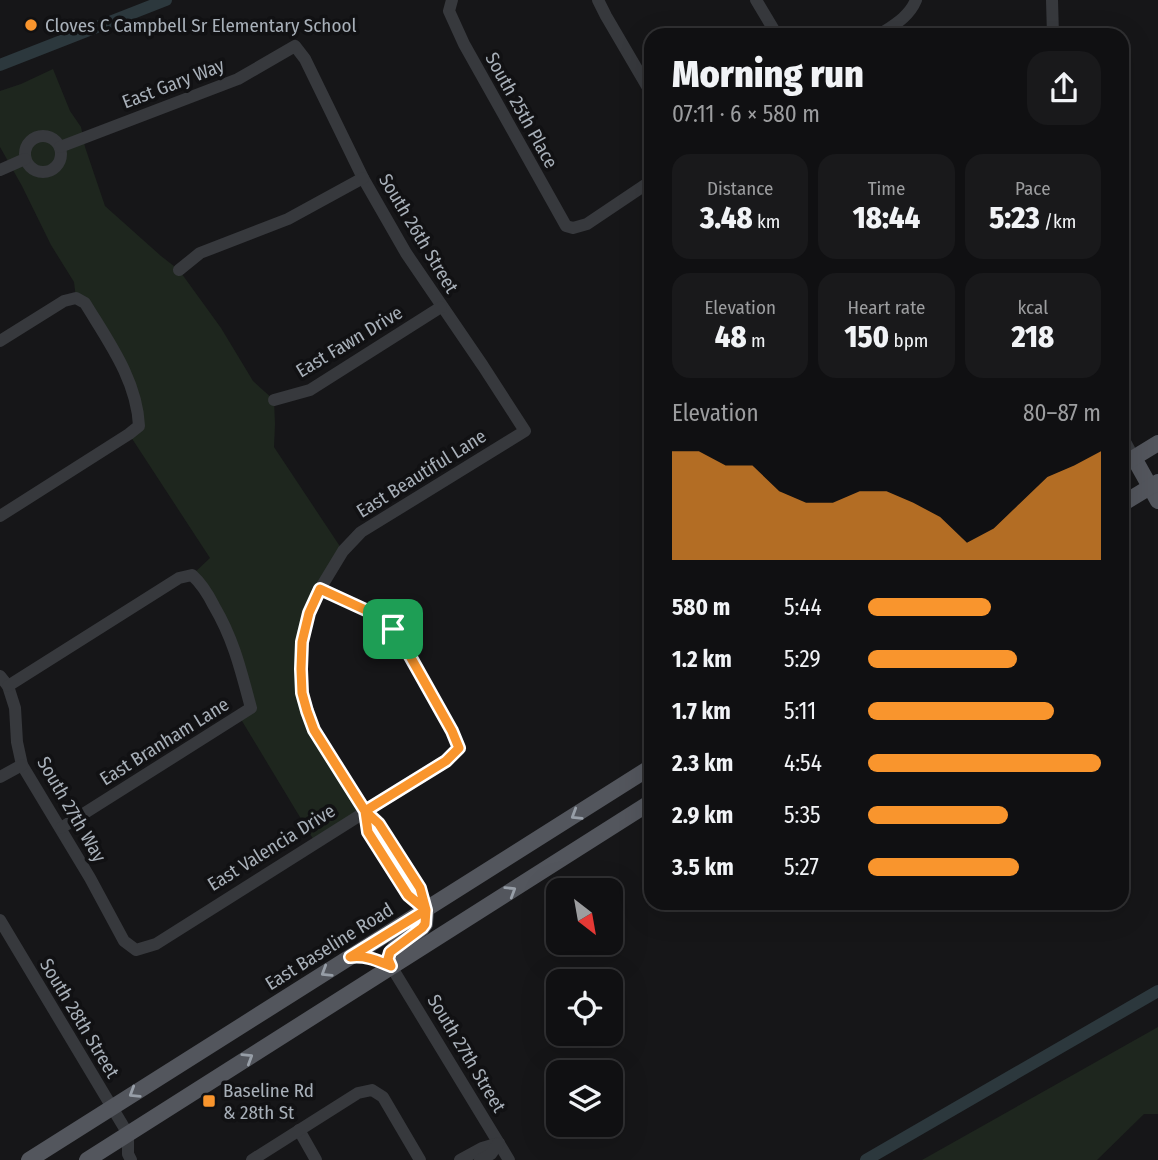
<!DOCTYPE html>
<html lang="en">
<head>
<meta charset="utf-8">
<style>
	body { margin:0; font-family:"Fira Sans Condensed",sans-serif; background:#19191b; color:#f1f3f6; height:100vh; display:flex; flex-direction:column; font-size:26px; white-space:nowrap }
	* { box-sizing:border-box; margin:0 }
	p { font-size:23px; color:#9c9d9f }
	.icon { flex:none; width:38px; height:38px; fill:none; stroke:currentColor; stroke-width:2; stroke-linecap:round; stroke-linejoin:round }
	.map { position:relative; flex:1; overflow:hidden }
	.panel { position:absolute; left:644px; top:28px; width:485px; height:882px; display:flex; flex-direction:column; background:#101012; border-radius:21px; box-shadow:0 7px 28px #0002,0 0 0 2px #303032 }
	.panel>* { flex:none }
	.needle { width:46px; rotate:149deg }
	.buttons { position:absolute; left:546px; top:878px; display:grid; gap:14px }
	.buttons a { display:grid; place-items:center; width:77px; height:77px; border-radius:14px; background:#101012; box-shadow:0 7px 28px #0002,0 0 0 2px #303032; font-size:35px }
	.pin { position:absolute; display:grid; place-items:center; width:60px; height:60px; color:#fff; margin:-30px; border-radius:14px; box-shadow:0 4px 10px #0006 }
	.round { display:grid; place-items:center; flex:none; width:74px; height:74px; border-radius:21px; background:#19191b }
	.summary { display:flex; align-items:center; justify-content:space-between; height:119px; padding:0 28px }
	h1 { font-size:38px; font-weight:800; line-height:52px }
	.stats { display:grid; grid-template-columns:repeat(3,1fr); gap:10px; height:119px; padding:7px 28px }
	.stats div { display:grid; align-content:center; border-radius:18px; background:#19191b; text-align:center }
	.stats b { font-size:30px; font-weight:800 }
	.stats small { font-size:19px; font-weight:400 }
	.stats p { font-size:19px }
	.chart { height:196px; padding:14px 28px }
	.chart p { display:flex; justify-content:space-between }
	.chart svg { width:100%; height:126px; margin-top:7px; fill:#f9952d; opacity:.7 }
	ul { padding:0 28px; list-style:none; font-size:23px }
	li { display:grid; grid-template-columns:112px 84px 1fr; align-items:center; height:52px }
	li i { height:18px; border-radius:9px; background:#f9952d }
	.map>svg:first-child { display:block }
	.green { fill:#1e261e }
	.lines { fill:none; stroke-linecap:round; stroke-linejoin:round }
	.canal { stroke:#2c383d; stroke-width:12 }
	.minor { stroke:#37393d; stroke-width:12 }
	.major { stroke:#53565d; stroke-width:16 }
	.oneway { stroke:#979ea7 }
	.route-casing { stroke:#fff; stroke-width:14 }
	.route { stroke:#f9952d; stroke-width:9 }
	.poi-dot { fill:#f9952d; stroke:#111113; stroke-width:2.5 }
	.labels { text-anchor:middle; stroke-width:7; stroke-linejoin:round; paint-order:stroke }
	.poi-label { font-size:19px; fill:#a8b0b9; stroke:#111113; text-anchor:start }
	.street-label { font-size:19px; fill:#a8b0b9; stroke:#111113 }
</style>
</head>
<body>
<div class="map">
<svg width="1158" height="1160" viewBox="0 0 1158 1160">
	<rect width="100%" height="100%" fill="#161618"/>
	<g class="green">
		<path d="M 53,69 L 70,111 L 81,127 L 85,147 L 105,206 L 161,256 L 179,270 L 221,328 L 253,381 L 274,400 L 275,424 L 274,447 L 343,551 L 302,642 L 307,711 L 365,811 L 315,842 L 239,716 L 251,708 L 235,647 L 192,575 L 210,558 L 129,434 L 139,426 L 123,365 L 76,298 L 74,282 L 51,245 L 22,186 L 0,147 L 0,91 L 21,84 Z"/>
		<path d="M 1158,1027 L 1158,1114 L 1144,1114 L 1097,1160 L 922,1160 Z"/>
	</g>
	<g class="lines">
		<g class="canal">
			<path d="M 0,65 L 166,0"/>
			<path d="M 866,1160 L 1158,991"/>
		</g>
		<g class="minor">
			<path d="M 452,0 L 449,11 L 464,44 L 566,226 L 573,228 L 587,224 L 651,181"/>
			<path d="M 598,0 L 606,16 L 651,93"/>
			<path d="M 756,0 L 777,35"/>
			<path d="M 1052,0 L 1053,35"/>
			<path d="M 879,35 C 894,25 909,17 916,0"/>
			<circle cx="43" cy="154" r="18"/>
			<path d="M 60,147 L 238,79 L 295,46 L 305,59 L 363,178 L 406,253 L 483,366 L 525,431 L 361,532 L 343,551 L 320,589 L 309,613 L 302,642 L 301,669 L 302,693 L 314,730 L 365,811 L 379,824 L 420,888 L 426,910"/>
			<path d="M 0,170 L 25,159"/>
			<path d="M 179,270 L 200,253 L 288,219 L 363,178"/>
			<path d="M 0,341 L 64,301 L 76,298 L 85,303 C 108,341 137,380 139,426 L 129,434 L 0,516"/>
			<path d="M 274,400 L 310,390 L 441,307"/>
			<path d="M 1122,436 L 1134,458"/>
			<path d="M 0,676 L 8,686 L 15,708 L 17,742 L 22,765 L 90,878 L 124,941 L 136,950 L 156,944 L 446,761 L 459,748 L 452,731 L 406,650 L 393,629 L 370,612 L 320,589"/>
			<path d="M 8,686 L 179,578 L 192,575 C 202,584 208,594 214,606 C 234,640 241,671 251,708 L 61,828"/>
			<path d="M 0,777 L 22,765"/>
			<path d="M 365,811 L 368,832 L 408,895 L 425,910"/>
			<path d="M 0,920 L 128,1134 L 128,1154 L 131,1160"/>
			<path d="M 391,966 L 509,1160"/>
			<path d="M 299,1130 L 316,1160"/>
			<path d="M 252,1160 L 358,1093 L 372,1090 L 383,1097 L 420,1160"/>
			<path d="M 460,1160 L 482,1148 L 499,1143"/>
			<path d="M 480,1160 L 491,1154 L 498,1144"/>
		</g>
		<g class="major">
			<path d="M 1134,458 L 1158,501"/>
			<path d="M 1122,465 L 1158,443"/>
			<path d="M 1122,504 L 1158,482"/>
			<path d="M 391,966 C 384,947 409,939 422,928 L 425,924 L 426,910"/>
			<path d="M 29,1160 L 651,767"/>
			<path d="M 87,1160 L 651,802"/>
		</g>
	</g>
	<defs><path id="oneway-chevron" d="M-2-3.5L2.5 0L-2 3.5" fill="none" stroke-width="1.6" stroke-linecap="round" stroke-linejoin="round" transform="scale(1.75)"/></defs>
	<g class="oneway">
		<use href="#oneway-chevron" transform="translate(576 815) rotate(148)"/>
		<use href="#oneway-chevron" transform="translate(511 891) rotate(-32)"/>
		<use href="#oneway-chevron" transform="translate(326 972) rotate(148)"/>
		<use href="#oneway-chevron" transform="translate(248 1058) rotate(-32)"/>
		<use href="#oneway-chevron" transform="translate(134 1093) rotate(148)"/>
	</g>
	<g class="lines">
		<defs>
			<path id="route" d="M 393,629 L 406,649 L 452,731 L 459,748 L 446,761 L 365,811 L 379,824 L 420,888 L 426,910 L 350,957 C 366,955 376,960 391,966 L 388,959 L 390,952 L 422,928 L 425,924 L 426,910 L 408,895 L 368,832 L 365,811 L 314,730 L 307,711 L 302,693 L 301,669 L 302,642 L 309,613 L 320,589 L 370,612 L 393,629"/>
		</defs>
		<use href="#route" class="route-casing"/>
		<use href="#route" class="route"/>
	</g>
	<g class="poi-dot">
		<circle cx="31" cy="25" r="7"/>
		<rect x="202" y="1094" width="14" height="14" rx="3.5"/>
	</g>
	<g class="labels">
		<g class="poi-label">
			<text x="45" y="32">Cloves C Campbell Sr Elementary School</text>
			<text x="223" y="1097">Baseline Rd<tspan x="223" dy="22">&amp; 28th St</tspan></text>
		</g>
		<g class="street-label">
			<text transform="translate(173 83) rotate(-21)" y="7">East Gary Way</text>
			<text transform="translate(522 110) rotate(61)" y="7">South 25th Place</text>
			<text transform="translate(419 233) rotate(59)" y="7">South 26th Street</text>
			<text transform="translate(349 341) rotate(-31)" y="7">East Fawn Drive</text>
			<text transform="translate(421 473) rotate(-32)" y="7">East Beautiful Lane</text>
			<text transform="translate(164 741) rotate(-32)" y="7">East Branham Lane</text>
			<text transform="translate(72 809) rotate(60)" y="7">South 27th Way</text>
			<text transform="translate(271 847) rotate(-32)" y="7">East Valencia Drive</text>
			<text transform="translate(329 946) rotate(-32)" y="7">East Baseline Road</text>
			<text transform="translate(80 1018) rotate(59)" y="7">South 28th Street</text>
			<text transform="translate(467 1053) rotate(59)" y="7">South 27th Street</text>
		</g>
	</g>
</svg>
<div class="buttons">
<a><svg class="needle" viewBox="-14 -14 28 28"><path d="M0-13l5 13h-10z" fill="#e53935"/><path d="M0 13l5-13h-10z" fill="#9c9d9f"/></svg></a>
<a><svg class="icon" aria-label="locate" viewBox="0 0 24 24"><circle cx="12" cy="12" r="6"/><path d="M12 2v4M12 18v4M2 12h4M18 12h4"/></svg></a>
<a><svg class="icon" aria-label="layers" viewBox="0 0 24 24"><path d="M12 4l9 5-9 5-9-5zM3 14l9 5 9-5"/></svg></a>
</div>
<div class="pin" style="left:393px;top:629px;background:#1e9e55"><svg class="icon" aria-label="arrive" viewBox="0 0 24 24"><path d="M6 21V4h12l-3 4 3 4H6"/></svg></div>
<section class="panel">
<div class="summary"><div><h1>Morning run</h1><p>07:11 · 6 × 580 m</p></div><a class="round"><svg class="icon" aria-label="share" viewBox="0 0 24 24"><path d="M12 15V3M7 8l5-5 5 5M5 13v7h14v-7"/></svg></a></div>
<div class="stats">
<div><p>Distance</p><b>3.48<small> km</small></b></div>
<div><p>Time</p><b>18:44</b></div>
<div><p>Pace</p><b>5:23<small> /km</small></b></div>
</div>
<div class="stats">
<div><p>Elevation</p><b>48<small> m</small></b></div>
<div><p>Heart rate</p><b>150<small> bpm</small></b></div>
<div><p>kcal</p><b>218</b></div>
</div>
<div class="chart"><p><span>Elevation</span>80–87 m</p>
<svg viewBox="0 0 160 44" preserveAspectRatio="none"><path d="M0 44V6L10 6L20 11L30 11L40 20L50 24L60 24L70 20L80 20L90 24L100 29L110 38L120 33L130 24L140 15L150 11L160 6V44z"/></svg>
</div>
<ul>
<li><b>580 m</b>5:44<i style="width:53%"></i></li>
<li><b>1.2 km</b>5:29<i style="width:64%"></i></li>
<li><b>1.7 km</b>5:11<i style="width:80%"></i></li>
<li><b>2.3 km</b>4:54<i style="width:100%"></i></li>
<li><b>2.9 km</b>5:35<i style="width:60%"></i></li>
<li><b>3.5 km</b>5:27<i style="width:65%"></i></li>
</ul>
</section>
</div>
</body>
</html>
